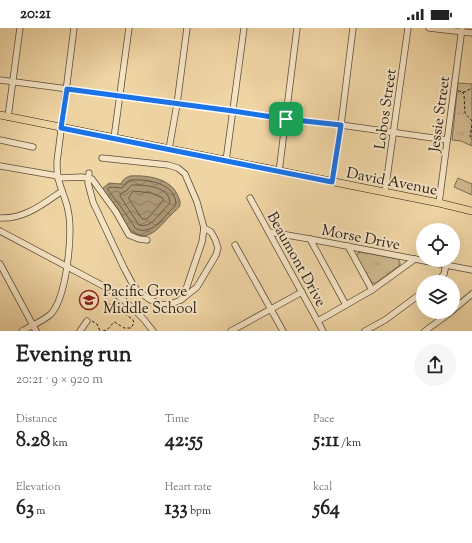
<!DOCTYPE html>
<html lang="en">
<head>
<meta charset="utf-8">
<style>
	body { margin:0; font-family:"Sorts Mill Goudy",serif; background:#f6f6f6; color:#222; height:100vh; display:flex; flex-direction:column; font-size:15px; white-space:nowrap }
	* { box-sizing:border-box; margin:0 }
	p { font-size:13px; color:#767676 }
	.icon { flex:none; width:22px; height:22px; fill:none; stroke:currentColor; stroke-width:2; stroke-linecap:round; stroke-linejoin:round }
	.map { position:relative; height:303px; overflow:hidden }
	.sheet { display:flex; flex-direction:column; background:#fff; flex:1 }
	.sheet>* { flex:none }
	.controls { position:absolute; left:416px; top:195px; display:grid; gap:8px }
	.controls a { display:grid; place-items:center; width:44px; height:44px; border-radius:50%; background:#fff; box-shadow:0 4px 16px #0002; font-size:20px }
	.pin { position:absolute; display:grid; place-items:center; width:34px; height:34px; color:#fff; margin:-17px; border-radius:8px; box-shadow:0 2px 6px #0006 }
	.round { display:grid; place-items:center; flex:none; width:42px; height:42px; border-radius:21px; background:#f6f6f6 }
	.headline { display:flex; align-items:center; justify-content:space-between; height:68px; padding:0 16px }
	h1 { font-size:22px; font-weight:700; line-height:30px }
	.figures { display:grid; grid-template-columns:repeat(3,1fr); gap:6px; height:68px; padding:4px 16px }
	.figures div { display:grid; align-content:center }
	.figures b { font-size:20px; font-weight:700 }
	.figures small { font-size:11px; font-weight:400 }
	.figures p { font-size:11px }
	.status { display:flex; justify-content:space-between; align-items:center; height:28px; padding:0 20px; background:#fff; direction:ltr }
	.status svg { height:11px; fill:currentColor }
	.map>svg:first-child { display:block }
	.grass { fill:url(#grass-tufts); stroke:#7b6c51 }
	.garden { fill:#cdb68c; stroke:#7b6c51 }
	.water { fill:url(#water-waves); stroke:#78684e }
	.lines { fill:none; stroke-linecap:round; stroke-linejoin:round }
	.shore { stroke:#6a5c45; stroke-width:1 }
	.minor-casing { stroke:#5a4e3a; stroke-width:7 }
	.major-casing { stroke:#292116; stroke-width:8 }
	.path { stroke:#292116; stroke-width:1; stroke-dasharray:3 2; stroke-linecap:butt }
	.minor { stroke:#f5e3c4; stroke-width:5.5 }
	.major { stroke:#efd4a4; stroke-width:7 }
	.route-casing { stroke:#fff; stroke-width:8 }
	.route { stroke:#1a73e8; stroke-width:5 }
	.labels { text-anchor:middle; stroke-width:4; stroke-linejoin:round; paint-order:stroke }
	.street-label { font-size:15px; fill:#292116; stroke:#f5e3c4 }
	.poi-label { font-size:15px; fill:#292116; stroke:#f5e3c4; text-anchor:start }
</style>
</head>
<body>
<div class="status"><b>20:21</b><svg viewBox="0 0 49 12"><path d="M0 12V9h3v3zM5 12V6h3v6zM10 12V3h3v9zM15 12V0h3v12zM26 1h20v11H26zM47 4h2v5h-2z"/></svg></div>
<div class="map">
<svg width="472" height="303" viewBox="0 0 472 303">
	<defs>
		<pattern id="grass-tufts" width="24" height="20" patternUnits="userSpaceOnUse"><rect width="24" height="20" fill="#cdb68c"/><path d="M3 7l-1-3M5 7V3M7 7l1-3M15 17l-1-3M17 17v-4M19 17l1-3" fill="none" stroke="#b09c78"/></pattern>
		<pattern id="water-waves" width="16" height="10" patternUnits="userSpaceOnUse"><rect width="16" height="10" fill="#ac9774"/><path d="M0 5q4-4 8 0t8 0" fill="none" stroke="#8c7b5e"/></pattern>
	</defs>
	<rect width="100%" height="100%" fill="#efd4a4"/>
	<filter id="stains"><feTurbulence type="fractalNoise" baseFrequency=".005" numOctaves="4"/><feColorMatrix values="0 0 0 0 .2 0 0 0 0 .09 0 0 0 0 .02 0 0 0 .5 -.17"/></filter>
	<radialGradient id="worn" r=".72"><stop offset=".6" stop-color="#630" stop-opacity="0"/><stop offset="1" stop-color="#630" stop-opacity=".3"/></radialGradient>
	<g class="grass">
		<path d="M 458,55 L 472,56 L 472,118 L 461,113 L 452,112 Z"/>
		<path d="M 361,224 L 398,231 L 400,234 L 400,237 L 376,255 L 372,255 L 356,229 L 358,225 Z"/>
	</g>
	<path class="garden" d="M 458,150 L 472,156 L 472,167 L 454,159 Z"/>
	<path class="water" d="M 130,148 C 147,147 171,150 178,168 C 179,171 181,174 180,177 C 179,181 174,183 172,186 C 162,195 151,215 134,205 C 126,200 122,187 117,180 C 112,173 107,167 102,161 L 109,155 L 121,156 C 123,151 125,150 130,148 Z"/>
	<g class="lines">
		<g class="shore">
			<path d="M 131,152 C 148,151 176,155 176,177 C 164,187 154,208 136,201 L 121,179 L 108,162 L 108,160 L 111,159 L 122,160 L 126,155 Z"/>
			<path d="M 132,157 C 146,157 169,158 170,175 C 161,183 152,201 139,197 L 120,168 L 120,166 L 126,163 Z"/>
			<path d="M 134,163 L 151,165 L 163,170 L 163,173 L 147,191 L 142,191 L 129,171 L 129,169 Z"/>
		</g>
		<defs>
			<g id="minor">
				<path d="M 429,0 L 472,5"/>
				<path d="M 0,52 L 233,83 L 286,91 L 341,97 L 447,112"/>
				<path d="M 8,89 L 20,0"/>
				<path d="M 114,110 L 129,0"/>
				<path d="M 0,112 L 33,119"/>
				<path d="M 169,121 L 177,76 L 187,0"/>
				<path d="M 226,133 L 244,0"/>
				<path d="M 0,138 L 58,148"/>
				<path d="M 279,144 L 297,0"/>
				<path d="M 89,145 L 88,155 L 93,174 L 124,240 L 132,255 L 137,262 L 149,271 L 159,276 L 168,277 L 181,272 L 185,264 L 202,214 L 204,200 L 197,174 L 185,146 L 178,140 L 168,137 L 102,130"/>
				<path d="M 58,150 L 82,149 L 92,151 L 116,184 L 129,207 L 139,211 L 147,212"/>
				<path d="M 332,154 L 341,97 L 353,0"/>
				<path d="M 385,164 L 408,0"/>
				<path d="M 250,170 L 323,303"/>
				<path d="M 439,175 L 462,0"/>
				<path d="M 0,190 C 25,191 43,176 62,163"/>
				<path d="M 0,203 L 109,261 C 126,273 141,286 153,303"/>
				<path d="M 269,204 L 310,211 L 472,242"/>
				<path d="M 310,211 L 346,277"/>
				<path d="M 235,217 L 283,303"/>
				<path d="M 348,218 L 372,262"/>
				<path d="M 0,236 L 36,303"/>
				<path d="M 437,254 L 444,246 L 446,237"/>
				<path d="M 182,271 L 197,259 L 216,227 L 218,220 L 215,211 L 211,204 L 204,200"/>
				<path d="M 453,282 L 472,266"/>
				<path d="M 318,293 L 372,262 L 415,231"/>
				<path d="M 22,303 C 31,298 43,293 51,286 C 67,268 73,205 68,182 C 66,171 60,160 58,149 C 57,144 57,139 57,134 L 74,0"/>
				<path d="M 80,303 L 87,293"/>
				<path d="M 231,303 L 302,264"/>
				<path d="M 365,303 L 385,292 L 423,264"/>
				<path d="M 425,303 L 451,284"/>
			</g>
			<path id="major" d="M 0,87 L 439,175 L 472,183"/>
		</defs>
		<use href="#minor" class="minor-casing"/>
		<use href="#major" class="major-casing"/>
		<g class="path">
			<path d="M 458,63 L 465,64 L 472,60"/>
			<path d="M 462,64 L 464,66 L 465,85 L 472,93"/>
			<path d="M 472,97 L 470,108 L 472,112"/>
			<path d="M 104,272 L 109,276 L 115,278 L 133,292 L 134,295 L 131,300 L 124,300 L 113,293"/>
			<path d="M 92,293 L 97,296 L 100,303"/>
			<path d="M 103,303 L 107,302 L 114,294"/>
		</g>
		<use href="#minor" class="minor"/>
		<use href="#major" class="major"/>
	</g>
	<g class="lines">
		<defs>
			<path id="route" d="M 67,61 L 233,83 L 286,91 L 341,97 L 332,154 L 61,100 Z"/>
		</defs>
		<use href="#route" class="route-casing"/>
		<use href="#route" class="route"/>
	</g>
	<defs>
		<symbol id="school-ring" viewBox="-11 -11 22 22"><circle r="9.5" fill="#f5e3c4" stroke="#8f2418" stroke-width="1.5"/><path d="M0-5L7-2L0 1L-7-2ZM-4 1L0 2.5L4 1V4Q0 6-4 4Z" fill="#8f2418"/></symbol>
	</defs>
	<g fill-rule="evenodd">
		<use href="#school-ring" x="78" y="261" width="22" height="22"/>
	</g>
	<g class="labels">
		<g class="street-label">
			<text transform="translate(385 81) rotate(-82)" y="5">Lobos Street</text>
			<text transform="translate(439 86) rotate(-82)" y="5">Jessie Street</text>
			<text transform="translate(392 153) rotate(11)" y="5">David Avenue</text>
			<text transform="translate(361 209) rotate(11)" y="5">Morse Drive</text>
			<text transform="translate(297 231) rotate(61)" y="5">Beaumont Drive</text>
		</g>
		<g class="poi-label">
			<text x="103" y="268">Pacific Grove<tspan x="103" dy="17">Middle School</tspan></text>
		</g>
	</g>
	<rect width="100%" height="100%" filter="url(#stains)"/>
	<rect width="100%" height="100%" fill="url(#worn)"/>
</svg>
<div class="controls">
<a><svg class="icon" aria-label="locate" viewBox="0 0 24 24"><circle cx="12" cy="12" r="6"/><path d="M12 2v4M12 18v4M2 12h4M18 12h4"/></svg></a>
<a><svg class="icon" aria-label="layers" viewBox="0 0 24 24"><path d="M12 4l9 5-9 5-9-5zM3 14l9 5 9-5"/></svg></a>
</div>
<div class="pin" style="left:286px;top:91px;background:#1e9e55"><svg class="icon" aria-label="arrive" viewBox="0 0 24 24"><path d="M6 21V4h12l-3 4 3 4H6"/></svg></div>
</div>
<section class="sheet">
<div class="headline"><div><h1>Evening run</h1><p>20:21 · 9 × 920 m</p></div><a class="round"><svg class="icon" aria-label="share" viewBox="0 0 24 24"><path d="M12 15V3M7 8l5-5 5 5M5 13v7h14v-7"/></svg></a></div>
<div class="figures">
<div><p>Distance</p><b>8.28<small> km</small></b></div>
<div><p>Time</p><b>42:55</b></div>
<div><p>Pace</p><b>5:11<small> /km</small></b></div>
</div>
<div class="figures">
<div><p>Elevation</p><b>63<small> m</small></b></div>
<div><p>Heart rate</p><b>133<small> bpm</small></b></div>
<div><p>kcal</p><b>564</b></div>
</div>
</section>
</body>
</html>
